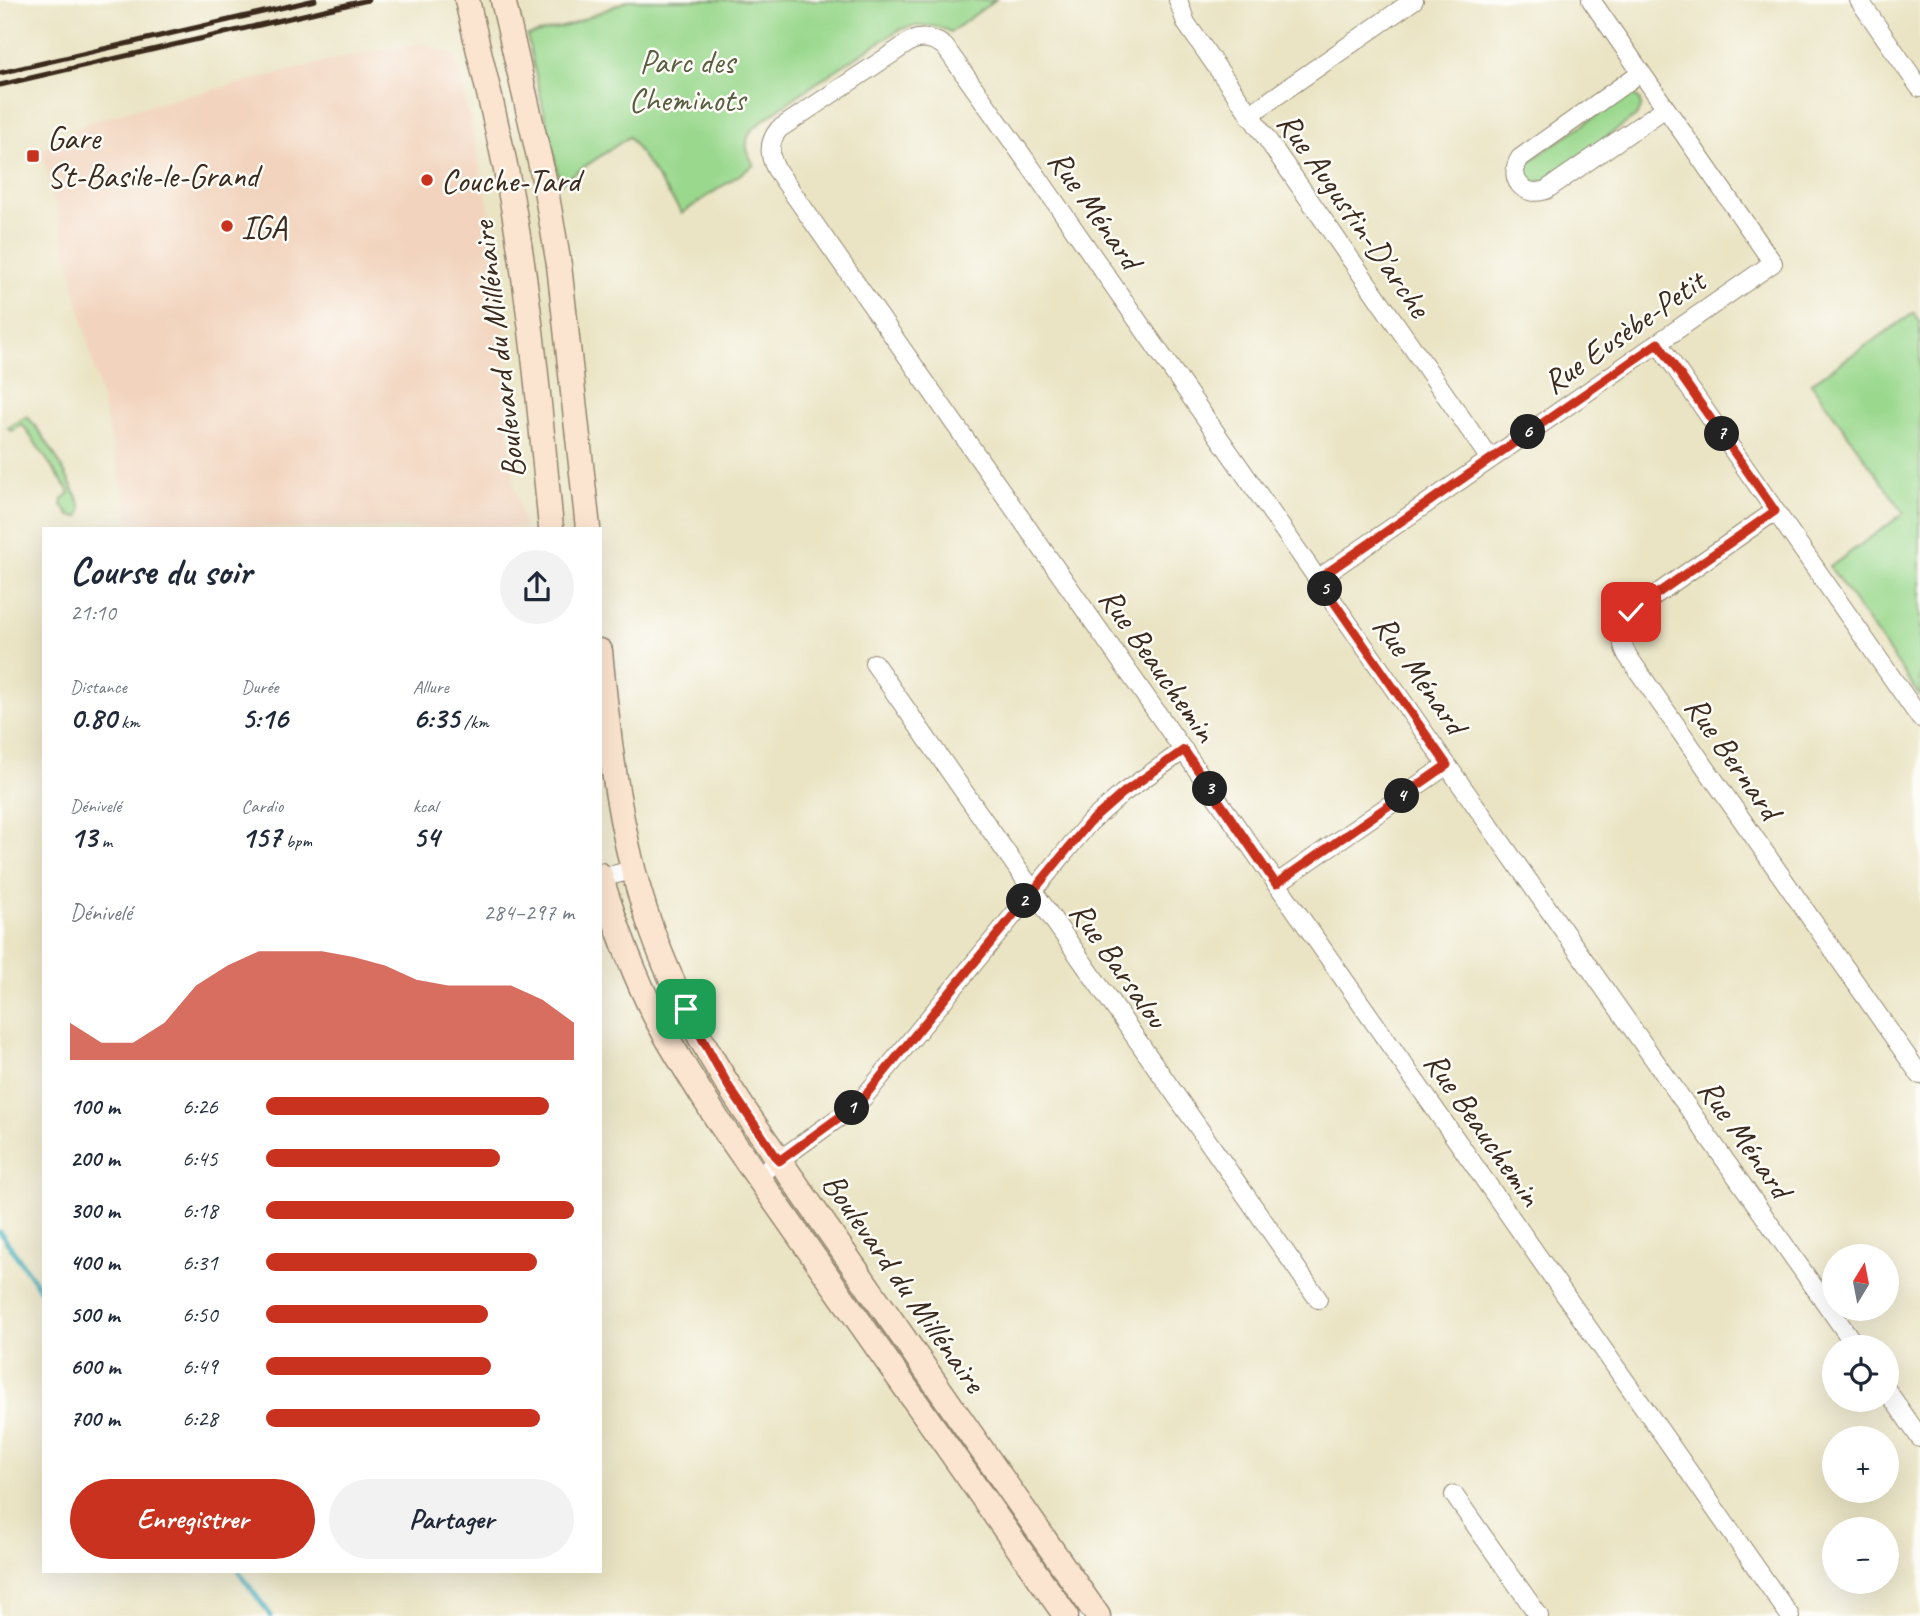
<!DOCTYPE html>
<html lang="fr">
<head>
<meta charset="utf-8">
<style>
	body { margin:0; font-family:Caveat,sans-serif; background:#f2f2f3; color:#1f2937; height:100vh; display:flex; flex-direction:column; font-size:26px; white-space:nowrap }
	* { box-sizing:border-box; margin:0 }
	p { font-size:23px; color:#747a83 }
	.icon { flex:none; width:38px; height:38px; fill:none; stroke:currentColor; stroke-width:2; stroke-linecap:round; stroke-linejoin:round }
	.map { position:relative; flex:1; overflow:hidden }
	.drawer { position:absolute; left:42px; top:527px; width:560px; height:1046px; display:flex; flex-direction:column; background:#fff; border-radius:0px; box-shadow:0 7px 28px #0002 }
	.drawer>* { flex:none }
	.needle { width:46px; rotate:10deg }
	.controls { position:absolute; left:1822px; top:1244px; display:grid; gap:14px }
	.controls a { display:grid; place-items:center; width:77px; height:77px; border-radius:50%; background:#fff; box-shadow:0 7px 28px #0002; font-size:35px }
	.pin { position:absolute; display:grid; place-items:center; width:60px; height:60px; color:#fff; margin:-30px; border-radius:14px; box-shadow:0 4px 10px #0006 }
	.km { position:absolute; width:35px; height:35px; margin:-18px; border-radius:50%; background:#222; color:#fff; font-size:19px; line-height:35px; text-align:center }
	.round { display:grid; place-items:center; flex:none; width:74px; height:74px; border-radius:37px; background:#f2f2f3 }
	.head { display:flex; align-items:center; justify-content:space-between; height:119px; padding:0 28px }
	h1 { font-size:38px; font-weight:700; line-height:52px }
	.metrics { display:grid; grid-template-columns:repeat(3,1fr); gap:10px; height:119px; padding:7px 28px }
	.metrics div { display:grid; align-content:center }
	.metrics b { font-size:30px; font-weight:700 }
	.metrics small { font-size:19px; font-weight:400 }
	.metrics p { font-size:19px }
	.chart { height:196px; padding:14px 28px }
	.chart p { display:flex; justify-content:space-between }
	.chart svg { width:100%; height:126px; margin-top:7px; fill:#c8321e; opacity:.7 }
	.cta { display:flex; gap:14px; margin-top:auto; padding:14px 28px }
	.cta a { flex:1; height:80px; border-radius:42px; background:#c8321e; color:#fff; font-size:28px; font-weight:700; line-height:80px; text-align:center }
	.cta a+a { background:#f2f2f3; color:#1f2937 }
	ul { padding:0 28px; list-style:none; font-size:23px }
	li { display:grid; grid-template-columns:112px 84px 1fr; align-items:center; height:52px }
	li i { height:18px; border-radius:9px; background:#c8321e }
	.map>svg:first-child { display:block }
	.built { fill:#f2d4be }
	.green { fill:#9ad88d; stroke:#6a8156; stroke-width:2 }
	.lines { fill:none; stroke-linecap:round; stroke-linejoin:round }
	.stream { stroke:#3dadba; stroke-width:5 }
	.street-casing { stroke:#928771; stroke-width:20 }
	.secondary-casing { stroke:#928771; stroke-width:27 }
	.street { stroke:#fff; stroke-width:18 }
	.secondary { stroke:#fce5d0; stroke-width:24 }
	.rail { stroke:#3b2a1e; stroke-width:5 }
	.route-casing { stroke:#fff; stroke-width:14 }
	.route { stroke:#c8321e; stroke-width:9 }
	.poi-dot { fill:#c8321e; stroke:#fdfcf7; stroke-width:2.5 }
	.labels { text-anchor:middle; stroke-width:5; stroke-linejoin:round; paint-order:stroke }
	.park-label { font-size:33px; fill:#585e3f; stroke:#fdfcf7 }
	.poi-label { font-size:33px; fill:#3b2a1e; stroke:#fdfcf7; text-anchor:start }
	.street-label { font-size:33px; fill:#3b2a1e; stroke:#fdfcf7 }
</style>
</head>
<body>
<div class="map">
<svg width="1920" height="1616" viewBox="0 0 1920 1616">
	<rect width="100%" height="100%" fill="#fdfcf7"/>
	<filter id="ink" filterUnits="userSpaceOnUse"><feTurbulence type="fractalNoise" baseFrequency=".0143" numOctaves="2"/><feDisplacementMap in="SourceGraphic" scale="14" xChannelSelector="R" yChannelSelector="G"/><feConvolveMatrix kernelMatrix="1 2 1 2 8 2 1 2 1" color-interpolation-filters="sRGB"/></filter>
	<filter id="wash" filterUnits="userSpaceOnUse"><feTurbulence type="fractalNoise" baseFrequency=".00686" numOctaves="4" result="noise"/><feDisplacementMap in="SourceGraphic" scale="28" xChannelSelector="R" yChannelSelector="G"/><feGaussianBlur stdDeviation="1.57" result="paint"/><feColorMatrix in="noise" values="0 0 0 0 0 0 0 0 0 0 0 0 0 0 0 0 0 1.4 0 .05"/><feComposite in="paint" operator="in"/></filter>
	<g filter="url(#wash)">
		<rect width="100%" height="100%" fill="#eae4c4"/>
		<path class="built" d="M 425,43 L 441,51 L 455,54 L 491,216 L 504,315 L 508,424 L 515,489 L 524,528 L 132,528 L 42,149 L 89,122 L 131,110 L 342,58 L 398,47 Z"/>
		<g class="green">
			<path d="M 629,0 L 995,0 L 951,32 C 934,24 919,24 901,29 C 881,41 755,120 749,134 C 744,145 748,155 754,165 L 682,213 L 629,137 L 560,183 L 527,36 L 570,25 Z"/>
			<path d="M 1627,95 C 1636,95 1641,99 1641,108 L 1636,116 L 1543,181 L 1536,182 L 1527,177 L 1526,167 L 1530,161 Z"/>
			<path d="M 1914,313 L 1920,322 L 1920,696 L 1830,567 L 1904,513 L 1811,383 Z"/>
			<path d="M 27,416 C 51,444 68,476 82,509 L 79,517 L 70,516 L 62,505 L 62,500 L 70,493 L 22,424 L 12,431 L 8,428 Z"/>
		</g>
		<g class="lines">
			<g class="stream">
				<path d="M 0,1232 L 44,1295"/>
				<path d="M 239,1572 L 271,1616"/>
			</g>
		</g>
	</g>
	<g filter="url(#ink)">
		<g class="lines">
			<defs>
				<g id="street">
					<path d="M 1178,0 L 1186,23 L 1490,459"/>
					<path d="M 1859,0 L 1920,88"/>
					<path d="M 1640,73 L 1520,158 C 1507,178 1523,198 1546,190 L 1664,109"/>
					<path d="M 1249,115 L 1414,0"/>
					<path d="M 1658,343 L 1920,718"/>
					<path d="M 1775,511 L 1631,612 C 1620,625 1619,639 1627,655 L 1920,1075"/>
					<path d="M 1318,579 L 1773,263 L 1591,0"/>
					<path d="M 874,663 L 1318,1299"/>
					<path d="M 600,878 L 633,870"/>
					<path d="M 1276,884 L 1447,765"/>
					<path d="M 757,1176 L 841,1116 L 864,1097 L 1089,823 L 1123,793 L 1184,750"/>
					<path d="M 1886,1389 L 1920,1438"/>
					<path d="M 1454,1495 L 1539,1616"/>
					<path d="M 1790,1616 L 776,169 C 768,154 769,141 779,129 L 911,41 C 923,36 935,39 945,47 L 1037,176 L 1447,765 L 1857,1348"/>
				</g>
				<g id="secondary">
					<path d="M 467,0 C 483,71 502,141 514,212 C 532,317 541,423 551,528"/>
					<path d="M 503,0 L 544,179 L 559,265 L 588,528"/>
					<path d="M 600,651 C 607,724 615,798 633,869 C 655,955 695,1037 745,1111 L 1098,1616"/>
					<path d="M 600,875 C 615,923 632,971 655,1016 C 674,1052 697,1087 719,1122 L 1066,1616"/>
				</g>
			</defs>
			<use href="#street" class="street-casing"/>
			<use href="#secondary" class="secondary-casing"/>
			<use href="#street" class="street"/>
			<use href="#secondary" class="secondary"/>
			<g class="rail">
				<path d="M 0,73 L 315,0"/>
				<path d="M 0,85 L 368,0"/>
			</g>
		</g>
	</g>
	<g class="lines" filter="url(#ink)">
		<defs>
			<path id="route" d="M 686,1009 L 729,1087 L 779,1161 L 841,1116 L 864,1097 L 1089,823 L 1123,793 L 1184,750 L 1276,884 L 1296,870 L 1447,765 L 1318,579 L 1658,343 L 1775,511 L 1631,612"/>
		</defs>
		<use href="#route" class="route-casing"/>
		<use href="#route" class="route"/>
	</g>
	<g class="poi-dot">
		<rect x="26" y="149" width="14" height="14" rx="3.5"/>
		<circle cx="427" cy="180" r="7"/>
		<circle cx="227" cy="226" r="7"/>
	</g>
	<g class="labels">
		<g class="park-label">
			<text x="687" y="73">Parc des<tspan x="687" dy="38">Cheminots</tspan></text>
		</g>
		<g class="poi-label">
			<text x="47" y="149">Gare<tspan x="47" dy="38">St-Basile-le-Grand</tspan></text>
			<text x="441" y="192">Couche-Tard</text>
			<text x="241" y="238">IGA</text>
		</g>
		<g class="street-label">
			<text transform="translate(1096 209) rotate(55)" y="12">Rue Ménard</text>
			<text transform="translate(1355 214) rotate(55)" y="12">Rue Augustin-D'arche</text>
			<text transform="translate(1623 331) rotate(-35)" y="12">Rue Eusèbe-Petit</text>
			<text transform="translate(497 350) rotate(-97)" y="12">Boulevard du Millénaire</text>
			<text transform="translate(1159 664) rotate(55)" y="12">Rue Beauchemin</text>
			<text transform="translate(1421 674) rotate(55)" y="12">Rue Ménard</text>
			<text transform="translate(1734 757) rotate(55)" y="12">Rue Bernard</text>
			<text transform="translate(1120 964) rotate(55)" y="12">Rue Barsalou</text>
			<text transform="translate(1484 1128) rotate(55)" y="12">Rue Beauchemin</text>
			<text transform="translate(1746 1138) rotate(55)" y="12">Rue Ménard</text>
			<text transform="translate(905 1282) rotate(55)" y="12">Boulevard du Millénaire</text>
		</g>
	</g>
</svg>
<div class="controls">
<a><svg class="needle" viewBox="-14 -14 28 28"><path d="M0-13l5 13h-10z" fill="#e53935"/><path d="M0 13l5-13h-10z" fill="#747a83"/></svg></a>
<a><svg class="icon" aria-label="locate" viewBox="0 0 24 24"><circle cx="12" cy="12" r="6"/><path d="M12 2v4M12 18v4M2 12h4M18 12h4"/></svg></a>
<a>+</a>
<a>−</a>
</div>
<div class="pin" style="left:686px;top:1009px;background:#1e9e55"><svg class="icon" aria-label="arrive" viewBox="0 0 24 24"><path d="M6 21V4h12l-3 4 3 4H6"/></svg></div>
<div class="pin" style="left:1631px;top:612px;background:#d93025"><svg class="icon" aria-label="check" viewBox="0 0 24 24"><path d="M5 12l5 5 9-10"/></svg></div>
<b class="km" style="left:852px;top:1108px">1</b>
<b class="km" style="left:1024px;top:901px">2</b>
<b class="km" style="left:1210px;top:789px">3</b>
<b class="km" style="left:1402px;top:796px">4</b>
<b class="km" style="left:1325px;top:589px">5</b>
<b class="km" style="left:1528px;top:432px">6</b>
<b class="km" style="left:1722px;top:434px">7</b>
<section class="drawer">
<div class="head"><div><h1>Course du soir</h1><p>21:10</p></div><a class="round"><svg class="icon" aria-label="share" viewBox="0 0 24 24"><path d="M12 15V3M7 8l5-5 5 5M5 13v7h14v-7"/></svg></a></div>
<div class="metrics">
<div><p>Distance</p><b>0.80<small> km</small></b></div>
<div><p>Durée</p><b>5:16</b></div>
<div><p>Allure</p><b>6:35<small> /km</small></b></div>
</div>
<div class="metrics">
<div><p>Dénivelé</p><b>13<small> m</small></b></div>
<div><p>Cardio</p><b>157<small> bpm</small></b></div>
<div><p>kcal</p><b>54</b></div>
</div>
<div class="chart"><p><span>Dénivelé</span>284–297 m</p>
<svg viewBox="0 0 160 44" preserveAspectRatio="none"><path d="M0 44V31L10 38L20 38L30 31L40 18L50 11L60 6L70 6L80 6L90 8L100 11L110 16L120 18L130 18L140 18L150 23L160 31V44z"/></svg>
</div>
<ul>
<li><b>100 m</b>6:26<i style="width:92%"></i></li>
<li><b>200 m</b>6:45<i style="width:76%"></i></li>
<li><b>300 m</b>6:18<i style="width:100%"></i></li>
<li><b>400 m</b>6:31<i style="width:88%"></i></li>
<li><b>500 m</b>6:50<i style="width:72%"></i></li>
<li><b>600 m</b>6:49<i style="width:73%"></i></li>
<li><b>700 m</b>6:28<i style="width:89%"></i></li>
</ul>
<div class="cta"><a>Enregistrer</a><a>Partager</a></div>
</section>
</div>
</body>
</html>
